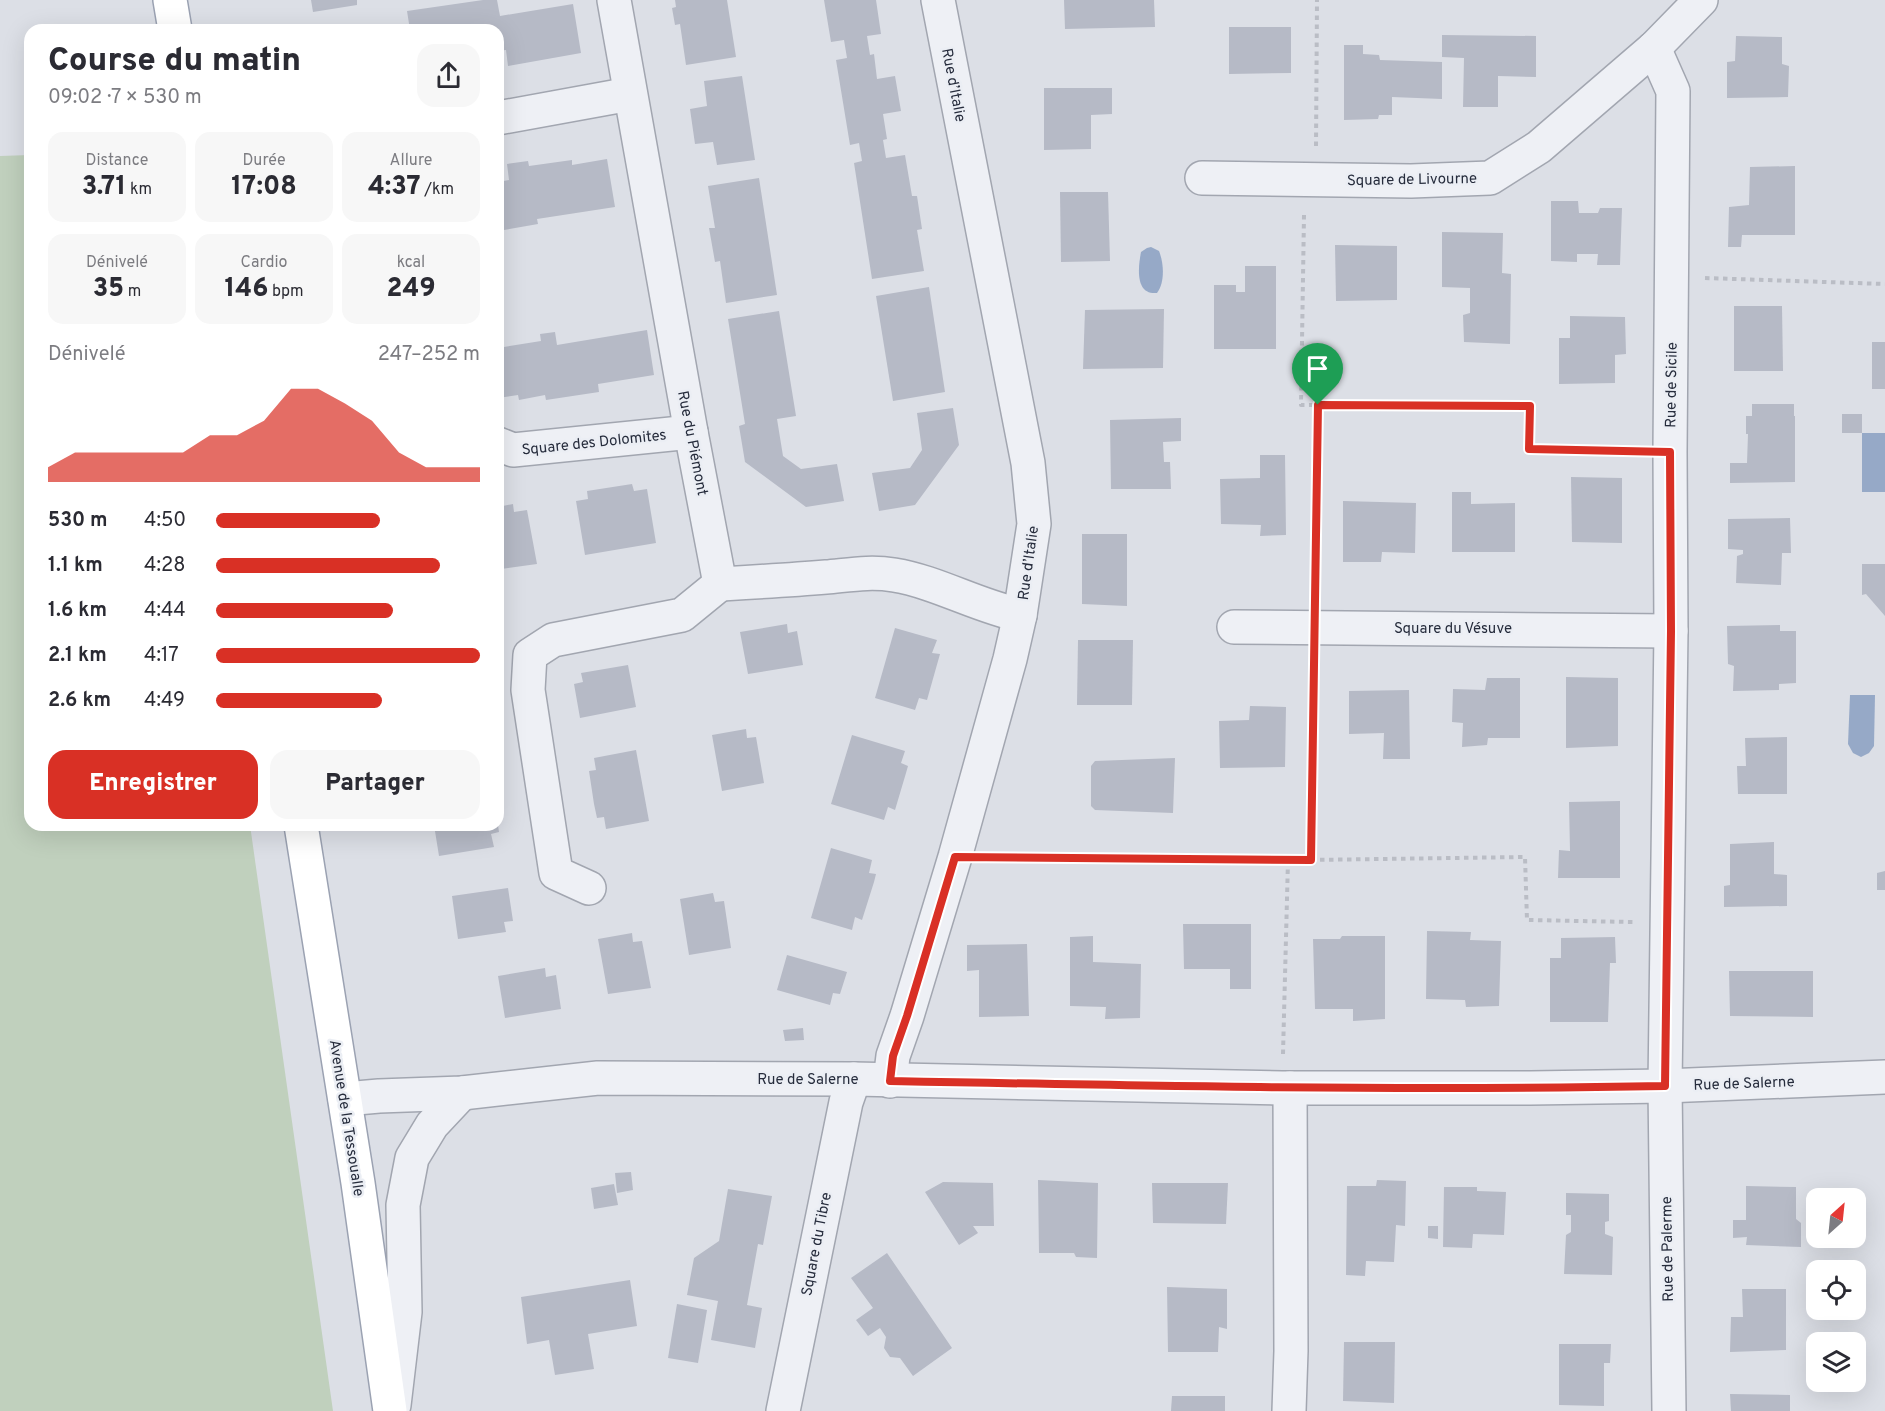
<!DOCTYPE html>
<html lang="fr">
<head>
<meta charset="utf-8">
<style>
	body { margin:0; font-family:Overpass,sans-serif; background:#f7f7f7; color:#2b2b33; height:100vh; display:flex; flex-direction:column; font-size:22px; white-space:nowrap }
	* { box-sizing:border-box; margin:0 }
	p { font-size:20px; color:#7c7c81 }
	.icon { flex:none; width:33px; height:33px; fill:none; stroke:currentColor; stroke-width:2; stroke-linecap:round; stroke-linejoin:round }
	.map { position:relative; flex:1; overflow:hidden }
	.panel { position:absolute; left:24px; top:24px; width:480px; height:807px; display:flex; flex-direction:column; background:#fff; border-radius:18px; box-shadow:0 6px 24px #0002 }
	.panel>* { flex:none }
	.needle { width:39px; rotate:27deg }
	.buttons { position:absolute; left:1806px; top:1188px; display:grid; gap:12px }
	.buttons a { display:grid; place-items:center; width:60px; height:60px; border-radius:12px; background:#fff; box-shadow:0 6px 24px #0002; font-size:30px }
	.pin { position:absolute; display:grid; place-items:center; width:51px; height:51px; color:#fff; margin:-62px -26px; border-radius:50% 50% 50% 0; rotate:-45deg; box-shadow:0 0 6px #0007 }
	.pin .icon { rotate:45deg }
	.round { display:grid; place-items:center; flex:none; width:63px; height:63px; border-radius:18px; background:#f7f7f7 }
	.headline { display:flex; align-items:center; justify-content:space-between; height:102px; padding:0 24px }
	h1 { font-size:33px; font-weight:800; line-height:45px }
	.metrics { display:grid; grid-template-columns:repeat(3,1fr); gap:9px; height:102px; padding:6px 24px }
	.metrics div { display:grid; align-content:center; border-radius:15px; background:#f7f7f7; text-align:center }
	.metrics b { font-size:26px; font-weight:800 }
	.metrics small { font-size:16px; font-weight:400 }
	.metrics p { font-size:16px }
	.chart { height:168px; padding:12px 24px }
	.chart p { display:flex; justify-content:space-between }
	.chart svg { width:100%; height:108px; margin-top:6px; fill:#d93025; opacity:.7 }
	.button { display:flex; gap:12px; margin-top:auto; padding:12px 24px }
	.button a { flex:1; height:69px; border-radius:18px; background:#d93025; color:#fff; font-size:24px; font-weight:800; line-height:69px; text-align:center }
	.button a+a { background:#f7f7f7; color:#2b2b33 }
	ul { padding:0 24px; list-style:none; font-size:20px }
	li { display:grid; grid-template-columns:96px 72px 1fr; align-items:center; height:45px }
	li i { height:15px; border-radius:8px; background:#d93025 }
	.map>svg:first-child { display:block }
	.green { fill:#c0d0bd }
	.water { fill:#96a9c7 }
	.building { fill:#b6bac6 }
	.lines { fill:none; stroke-linecap:round; stroke-linejoin:round }
	.minor-casing { stroke:#a2a6b0; stroke-width:36 }
	.major-casing { stroke:#9ba2b2; stroke-width:36 }
	.path { stroke:#babdc5; stroke-width:4; stroke-dasharray:4.5 4.5; stroke-linecap:butt }
	.minor { stroke:#eef0f5; stroke-width:33 }
	.major { stroke:#fff; stroke-width:33 }
	.route-casing { stroke:#fff; stroke-width:12 }
	.route { stroke:#d93025; stroke-width:8 }
	.labels { text-anchor:middle; stroke-width:5; stroke-linejoin:round; paint-order:stroke }
	.street-label { font-size:15px; fill:#262c3c; stroke:#ebeef4 }
</style>
</head>
<body>
<div class="map">
<svg width="1885" height="1411" viewBox="0 0 1885 1411">
	<rect width="100%" height="100%" fill="#dcdfe6"/>
	<path class="green" d="M 30,155 L 30,825 L 250,825 L 333,1411 L 0,1411 L 0,156 Z"/>
	<g class="water">
		<path d="M 1151,247 L 1159,251 C 1164,263 1165,283 1157,293 C 1135,295 1138,268 1141,252 L 1147,248 Z"/>
		<rect x="1862" y="433" width="23" height="59"/>
		<path d="M 1850,695 L 1875,695 L 1874,746 L 1869,753 L 1861,757 L 1853,753 L 1848,744 Z"/>
	</g>
	<g class="building">
		<path d="M 311,0 L 357,0 L 357,5 L 313,12 Z"/>
		<path d="M 483,0 L 497,0 L 500,16 L 573,4 L 581,53 L 508,66 L 506,50 L 498,51 L 498,30 L 410,30 L 407,11 Z"/>
		<path d="M 675,0 L 727,0 L 736,57 L 686,65 L 680,24 L 675,25 L 672,8 L 676,7 Z"/>
		<path d="M 824,0 L 876,0 L 881,34 L 867,36 L 870,55 L 874,54 L 877,79 L 895,76 L 901,111 L 883,114 L 887,139 L 883,140 L 886,158 L 905,155 L 912,196 L 917,196 L 922,229 L 917,230 L 924,271 L 872,279 L 854,163 L 862,161 L 859,143 L 850,145 L 836,60 L 847,58 L 844,40 L 831,42 Z"/>
		<path d="M 1064,0 L 1154,0 L 1155,27 L 1065,29 Z"/>
		<path d="M 1229,27 L 1291,27 L 1291,73 L 1229,74 Z"/>
		<path d="M 1442,35 L 1536,36 L 1536,77 L 1498,76 L 1498,107 L 1463,107 L 1464,58 L 1442,57 Z"/>
		<path d="M 1736,36 L 1782,37 L 1782,64 L 1789,66 L 1788,97 L 1727,98 L 1727,62 L 1735,61 Z"/>
		<path d="M 1344,45 L 1363,45 L 1363,54 L 1379,55 L 1380,60 L 1442,62 L 1442,99 L 1392,97 L 1392,115 L 1379,115 L 1378,119 L 1344,120 Z"/>
		<path d="M 742,76 L 755,160 L 717,165 L 713,142 L 695,144 L 690,109 L 707,106 L 704,81 Z"/>
		<path d="M 1044,88 L 1112,88 L 1112,114 L 1091,115 L 1091,149 L 1044,150 Z"/>
		<path d="M 607,159 L 615,207 L 537,219 L 538,224 L 498,231 L 498,182 L 509,180 L 507,164 L 528,161 L 529,166 L 572,160 L 572,165 Z"/>
		<path d="M 1795,166 L 1795,235 L 1742,235 L 1741,247 L 1728,247 L 1729,207 L 1749,205 L 1750,167 Z"/>
		<path d="M 759,178 L 777,295 L 726,303 L 720,261 L 715,262 L 709,228 L 715,228 L 708,186 Z"/>
		<path d="M 1060,192 L 1108,192 L 1110,261 L 1061,262 Z"/>
		<path d="M 1551,201 L 1578,201 L 1579,213 L 1598,213 L 1600,208 L 1622,208 L 1620,265 L 1597,265 L 1598,254 L 1577,254 L 1577,262 L 1551,261 Z"/>
		<path d="M 1442,232 L 1503,233 L 1502,273 L 1511,274 L 1510,344 L 1464,342 L 1463,315 L 1470,313 L 1470,288 L 1442,287 Z"/>
		<path d="M 1335,245 L 1397,246 L 1397,300 L 1336,301 Z"/>
		<path d="M 1245,266 L 1276,266 L 1276,349 L 1214,349 L 1214,285 L 1236,285 L 1236,292 L 1245,292 Z"/>
		<path d="M 929,287 L 945,392 L 893,401 L 876,296 Z"/>
		<path d="M 1734,306 L 1782,306 L 1783,371 L 1734,371 Z"/>
		<path d="M 1164,309 L 1163,368 L 1083,369 L 1085,310 Z"/>
		<path d="M 779,311 L 796,416 L 777,419 L 783,456 L 801,469 L 837,464 L 844,501 L 806,507 L 745,462 L 739,426 L 745,424 L 728,319 Z"/>
		<path d="M 1570,316 L 1625,317 L 1626,354 L 1615,355 L 1615,383 L 1559,384 L 1559,338 L 1570,338 Z"/>
		<path d="M 647,330 L 654,375 L 598,384 L 599,392 L 546,400 L 545,395 L 519,400 L 518,395 L 498,398 L 498,348 L 541,341 L 540,334 L 555,332 L 557,345 Z"/>
		<rect x="1872" y="342" width="13" height="47"/>
		<path d="M 1752,404 L 1794,404 L 1794,416 L 1795,416 L 1795,482 L 1730,483 L 1730,463 L 1747,463 L 1748,434 L 1746,434 L 1746,416 L 1752,416 Z"/>
		<path d="M 953,408 L 959,445 L 915,505 L 879,511 L 872,473 L 910,468 L 922,450 L 917,413 Z"/>
		<rect x="1842" y="414" width="20" height="19"/>
		<path d="M 1181,418 L 1181,441 L 1163,442 L 1164,462 L 1170,462 L 1171,489 L 1111,489 L 1110,420 Z"/>
		<path d="M 1260,455 L 1285,455 L 1286,535 L 1260,536 L 1261,525 L 1221,524 L 1220,479 L 1260,478 Z"/>
		<path d="M 1571,477 L 1622,478 L 1622,543 L 1572,542 Z"/>
		<path d="M 632,484 L 634,491 L 647,489 L 656,543 L 585,555 L 576,501 L 588,499 L 587,491 Z"/>
		<path d="M 1452,492 L 1471,492 L 1471,504 L 1515,503 L 1515,552 L 1452,552 Z"/>
		<path d="M 1343,501 L 1416,503 L 1415,553 L 1382,552 L 1381,562 L 1343,562 Z"/>
		<path d="M 513,504 L 514,512 L 527,510 L 537,564 L 501,569 L 498,553 L 498,507 Z"/>
		<path d="M 1790,518 L 1791,553 L 1782,553 L 1781,585 L 1736,583 L 1737,556 L 1743,554 L 1743,550 L 1728,549 L 1728,519 Z"/>
		<path d="M 1082,534 L 1127,534 L 1127,606 L 1082,604 Z"/>
		<path d="M 1862,564 L 1885,564 L 1885,616 L 1866,594 L 1862,595 Z"/>
		<path d="M 787,624 L 788,633 L 797,631 L 803,665 L 748,674 L 740,632 Z"/>
		<path d="M 1780,625 L 1780,631 L 1796,631 L 1796,683 L 1779,684 L 1779,690 L 1733,691 L 1734,666 L 1728,664 L 1727,626 Z"/>
		<path d="M 895,628 L 937,640 L 932,653 L 940,654 L 927,700 L 919,698 L 915,710 L 875,698 Z"/>
		<path d="M 1078,640 L 1133,640 L 1132,705 L 1077,705 Z"/>
		<path d="M 628,665 L 636,707 L 580,718 L 574,684 L 583,682 L 581,673 Z"/>
		<path d="M 1566,677 L 1618,678 L 1618,746 L 1566,748 Z"/>
		<path d="M 1487,678 L 1520,678 L 1520,738 L 1488,738 L 1487,745 L 1462,747 L 1463,723 L 1452,722 L 1453,689 L 1485,690 Z"/>
		<path d="M 1409,690 L 1410,759 L 1383,759 L 1384,733 L 1349,734 L 1349,691 Z"/>
		<path d="M 1250,706 L 1286,707 L 1285,767 L 1220,768 L 1219,721 L 1249,720 Z"/>
		<path d="M 746,729 L 747,738 L 756,737 L 764,783 L 722,791 L 712,735 Z"/>
		<path d="M 852,735 L 905,751 L 901,763 L 908,766 L 906,773 L 895,810 L 888,807 L 884,820 L 831,804 Z"/>
		<path d="M 1787,737 L 1787,794 L 1738,794 L 1737,766 L 1746,766 L 1745,738 Z"/>
		<path d="M 636,750 L 649,821 L 606,829 L 604,817 L 597,818 L 594,804 L 589,771 L 596,770 L 594,758 Z"/>
		<path d="M 1175,758 L 1173,813 L 1095,810 L 1091,806 L 1091,766 L 1095,761 Z"/>
		<path d="M 1620,801 L 1620,878 L 1558,878 L 1559,850 L 1570,851 L 1569,802 Z"/>
		<path d="M 434,825 L 498,825 L 499,832 L 491,834 L 494,847 L 439,856 Z"/>
		<path d="M 1774,842 L 1774,874 L 1787,875 L 1787,906 L 1724,907 L 1724,886 L 1730,885 L 1730,844 Z"/>
		<path d="M 831,848 L 872,860 L 869,873 L 876,874 L 874,882 L 862,920 L 855,917 L 852,930 L 811,918 Z"/>
		<path d="M 1885,871 L 1885,890 L 1877,890 L 1877,873 Z"/>
		<path d="M 508,888 L 513,921 L 504,922 L 506,932 L 458,939 L 452,896 Z"/>
		<path d="M 713,893 L 715,902 L 724,901 L 731,948 L 689,955 L 680,899 Z"/>
		<path d="M 1183,924 L 1251,924 L 1251,989 L 1230,989 L 1230,969 L 1184,969 Z"/>
		<path d="M 1427,931 L 1471,932 L 1470,940 L 1501,941 L 1499,1006 L 1466,1007 L 1465,1000 L 1426,999 Z"/>
		<path d="M 632,933 L 633,942 L 642,941 L 651,988 L 608,994 L 598,939 Z"/>
		<path d="M 1093,936 L 1093,962 L 1141,964 L 1140,1018 L 1105,1019 L 1106,1007 L 1070,1006 L 1070,937 Z"/>
		<path d="M 1342,936 L 1385,936 L 1385,1019 L 1353,1021 L 1353,1009 L 1315,1009 L 1313,939 L 1340,939 Z"/>
		<path d="M 1615,937 L 1616,963 L 1610,963 L 1608,1022 L 1550,1022 L 1550,958 L 1561,958 L 1561,938 Z"/>
		<path d="M 1027,944 L 1029,1016 L 979,1017 L 979,970 L 967,971 L 967,945 Z"/>
		<path d="M 787,955 L 847,972 L 840,994 L 833,993 L 830,1005 L 777,990 Z"/>
		<path d="M 545,968 L 546,977 L 556,975 L 561,1009 L 505,1018 L 498,976 Z"/>
		<path d="M 1729,971 L 1813,971 L 1813,1017 L 1730,1016 Z"/>
		<path d="M 803,1028 L 804,1040 L 785,1041 L 783,1030 Z"/>
		<path d="M 631,1172 L 633,1190 L 617,1193 L 615,1173 Z"/>
		<path d="M 1038,1180 L 1098,1183 L 1097,1258 L 1076,1257 L 1074,1253 L 1039,1253 Z"/>
		<path d="M 1377,1180 L 1406,1181 L 1405,1226 L 1396,1225 L 1394,1262 L 1366,1261 L 1365,1276 L 1346,1275 L 1347,1186 L 1376,1186 Z"/>
		<path d="M 943,1182 L 993,1183 L 994,1226 L 973,1226 L 978,1233 L 959,1245 L 925,1192 Z"/>
		<path d="M 1152,1183 L 1228,1183 L 1226,1224 L 1153,1223 Z"/>
		<path d="M 614,1184 L 618,1205 L 594,1209 L 591,1188 Z"/>
		<path d="M 1746,1186 L 1796,1187 L 1796,1219 L 1801,1223 L 1801,1247 L 1746,1245 L 1747,1237 L 1733,1238 L 1733,1220 L 1746,1220 Z"/>
		<path d="M 1444,1187 L 1477,1187 L 1477,1191 L 1506,1192 L 1504,1235 L 1473,1234 L 1472,1248 L 1443,1247 Z"/>
		<path d="M 728,1189 L 772,1196 L 763,1245 L 758,1244 L 747,1305 L 762,1308 L 755,1348 L 711,1340 L 718,1301 L 687,1295 L 694,1258 L 719,1241 Z"/>
		<path d="M 1566,1193 L 1609,1194 L 1609,1221 L 1605,1222 L 1605,1234 L 1613,1237 L 1612,1275 L 1564,1274 L 1566,1235 L 1571,1232 L 1571,1215 L 1566,1215 Z"/>
		<path d="M 1428,1226 L 1438,1226 L 1438,1239 L 1428,1238 Z"/>
		<path d="M 887,1253 L 952,1348 L 913,1376 L 900,1358 L 890,1357 L 884,1348 L 886,1337 L 880,1328 L 868,1336 L 856,1320 L 873,1308 L 851,1278 Z"/>
		<path d="M 630,1280 L 637,1326 L 588,1334 L 594,1369 L 555,1375 L 549,1340 L 527,1344 L 521,1297 Z"/>
		<path d="M 1167,1287 L 1227,1289 L 1227,1329 L 1219,1327 L 1218,1352 L 1168,1352 Z"/>
		<path d="M 1742,1289 L 1786,1289 L 1786,1350 L 1730,1352 L 1731,1317 L 1743,1317 Z"/>
		<path d="M 677,1304 L 707,1310 L 698,1363 L 668,1358 Z"/>
		<path d="M 1344,1342 L 1395,1342 L 1394,1403 L 1343,1401 Z"/>
		<path d="M 1559,1344 L 1611,1344 L 1610,1363 L 1604,1363 L 1604,1406 L 1559,1405 Z"/>
		<path d="M 1730,1394 L 1790,1395 L 1790,1411 L 1731,1411 Z"/>
		<path d="M 1172,1396 L 1225,1396 L 1225,1411 L 1171,1411 Z"/>
	</g>
	<g class="lines">
		<defs>
			<g id="minor">
				<path d="M 614,0 L 691,432 L 720,584 C 755,582 791,580 826,577 C 849,575 870,571 894,575 C 937,582 977,606 1020,615"/>
				<path d="M 1654,48 L 1673,91 L 1670,452 L 1671,631 L 1665,1086 L 1669,1411"/>
				<path d="M 498,118 L 630,94"/>
				<path d="M 1202,178 L 1411,181 L 1490,178 L 1539,147 L 1654,48 L 1701,0"/>
				<path d="M 498,444 L 513,450 L 691,432"/>
				<path d="M 1234,627 L 1671,631"/>
				<path d="M 589,888 L 556,873 L 528,690 L 530,655 L 553,640 L 682,615 L 720,584"/>
				<path d="M 890,1081 L 893,1056 L 907,1016 L 955,857 L 1010,659 L 1020,615 L 1034,524 L 1028,463 L 938,0"/>
				<path d="M 345,1099 L 379,1096 L 462,1093 L 598,1078 L 854,1079 L 1282,1088 L 1530,1088 L 1665,1086 L 1885,1077"/>
				<path d="M 394,1405 L 405,1312 L 403,1205 L 412,1158 L 432,1125 L 462,1093"/>
				<path d="M 783,1411 L 846,1102 L 854,1079"/>
				<path d="M 1289,1411 L 1291,1351 L 1290,1088"/>
			</g>
			<g id="major">
				<path d="M 170,0 L 175,30"/>
				<path d="M 301,825 L 358,1183 L 390,1411"/>
			</g>
		</defs>
		<use href="#minor" class="minor-casing"/>
		<use href="#major" class="major-casing"/>
		<g class="path">
			<path d="M 1316,146 L 1317,0"/>
			<path d="M 1304,215 L 1301,405 L 1530,406 L 1529,449 L 1635,451"/>
			<path d="M 1705,278 L 1885,284"/>
			<path d="M 1316,593 L 1318,405"/>
			<path d="M 990,857 L 1311,860 L 1315,661"/>
			<path d="M 1311,860 L 1525,857 L 1527,920 L 1634,922"/>
			<path d="M 1283,1054 L 1288,860"/>
		</g>
		<use href="#minor" class="minor"/>
		<use href="#major" class="major"/>
	</g>
	<g class="lines">
		<defs>
			<path id="route" d="M 1318,405 L 1530,406 L 1529,449 L 1670,452 L 1671,631 L 1665,1086 C 1407,1091 1148,1086 890,1081 L 893,1056 L 907,1016 L 955,857 L 1311,860 Z"/>
		</defs>
		<use href="#route" class="route-casing"/>
		<use href="#route" class="route"/>
	</g>
	<g class="labels">
		<g class="street-label">
			<text transform="translate(954 85) rotate(79)" y="5">Rue d’Italie</text>
			<text transform="translate(1412 179) rotate(-1)" y="5">Square de Livourne</text>
			<text transform="translate(1671 385) rotate(-89)" y="5">Rue de Sicile</text>
			<text transform="translate(594 442) rotate(-6)" y="5">Square des Dolomites</text>
			<text transform="translate(693 443) rotate(79)" y="5">Rue du Piémont</text>
			<text transform="translate(1028 563) rotate(-82)" y="5">Rue d’Italie</text>
			<text x="1453" y="633">Square du Vésuve</text>
			<text x="808" y="1084">Rue de Salerne</text>
			<text transform="translate(1744 1083) rotate(-2)" y="5">Rue de Salerne</text>
			<text transform="translate(347 1118) rotate(81)" y="5">Avenue de la Tessoualle</text>
			<text transform="translate(816 1244) rotate(-79)" y="5">Square du Tibre</text>
			<text transform="translate(1667 1249) rotate(-91)" y="5">Rue de Palerme</text>
		</g>
	</g>
</svg>
<div class="buttons">
<a><svg class="needle" viewBox="-14 -14 28 28"><path d="M0-13l5 13h-10z" fill="#e53935"/><path d="M0 13l5-13h-10z" fill="#7c7c81"/></svg></a>
<a><svg class="icon" aria-label="locate" viewBox="0 0 24 24"><circle cx="12" cy="12" r="6"/><path d="M12 2v4M12 18v4M2 12h4M18 12h4"/></svg></a>
<a><svg class="icon" aria-label="layers" viewBox="0 0 24 24"><path d="M12 4l9 5-9 5-9-5zM3 14l9 5 9-5"/></svg></a>
</div>
<div class="pin" style="left:1318px;top:405px;background:#1e9e55"><svg class="icon" aria-label="arrive" viewBox="0 0 24 24"><path d="M6 21V4h12l-3 4 3 4H6"/></svg></div>
<section class="panel">
<div class="headline"><div><h1>Course du matin</h1><p>09:02 · 7 × 530 m</p></div><a class="round"><svg class="icon" aria-label="share" viewBox="0 0 24 24"><path d="M12 15V3M7 8l5-5 5 5M5 13v7h14v-7"/></svg></a></div>
<div class="metrics">
<div><p>Distance</p><b>3.71<small> km</small></b></div>
<div><p>Durée</p><b>17:08</b></div>
<div><p>Allure</p><b>4:37<small> /km</small></b></div>
</div>
<div class="metrics">
<div><p>Dénivelé</p><b>35<small> m</small></b></div>
<div><p>Cardio</p><b>146<small> bpm</small></b></div>
<div><p>kcal</p><b>249</b></div>
</div>
<div class="chart"><p><span>Dénivelé</span>247–252 m</p>
<svg viewBox="0 0 160 44" preserveAspectRatio="none"><path d="M0 44V38L10 32L20 32L30 32L40 32L50 32L60 25L70 25L80 19L90 6L100 6L110 12L120 19L130 32L140 38L150 38L160 38V44z"/></svg>
</div>
<ul>
<li><b>530 m</b>4:50<i style="width:62%"></i></li>
<li><b>1.1 km</b>4:28<i style="width:85%"></i></li>
<li><b>1.6 km</b>4:44<i style="width:67%"></i></li>
<li><b>2.1 km</b>4:17<i style="width:100%"></i></li>
<li><b>2.6 km</b>4:49<i style="width:63%"></i></li>
</ul>
<div class="button"><a>Enregistrer</a><a>Partager</a></div>
</section>
</div>
</body>
</html>
